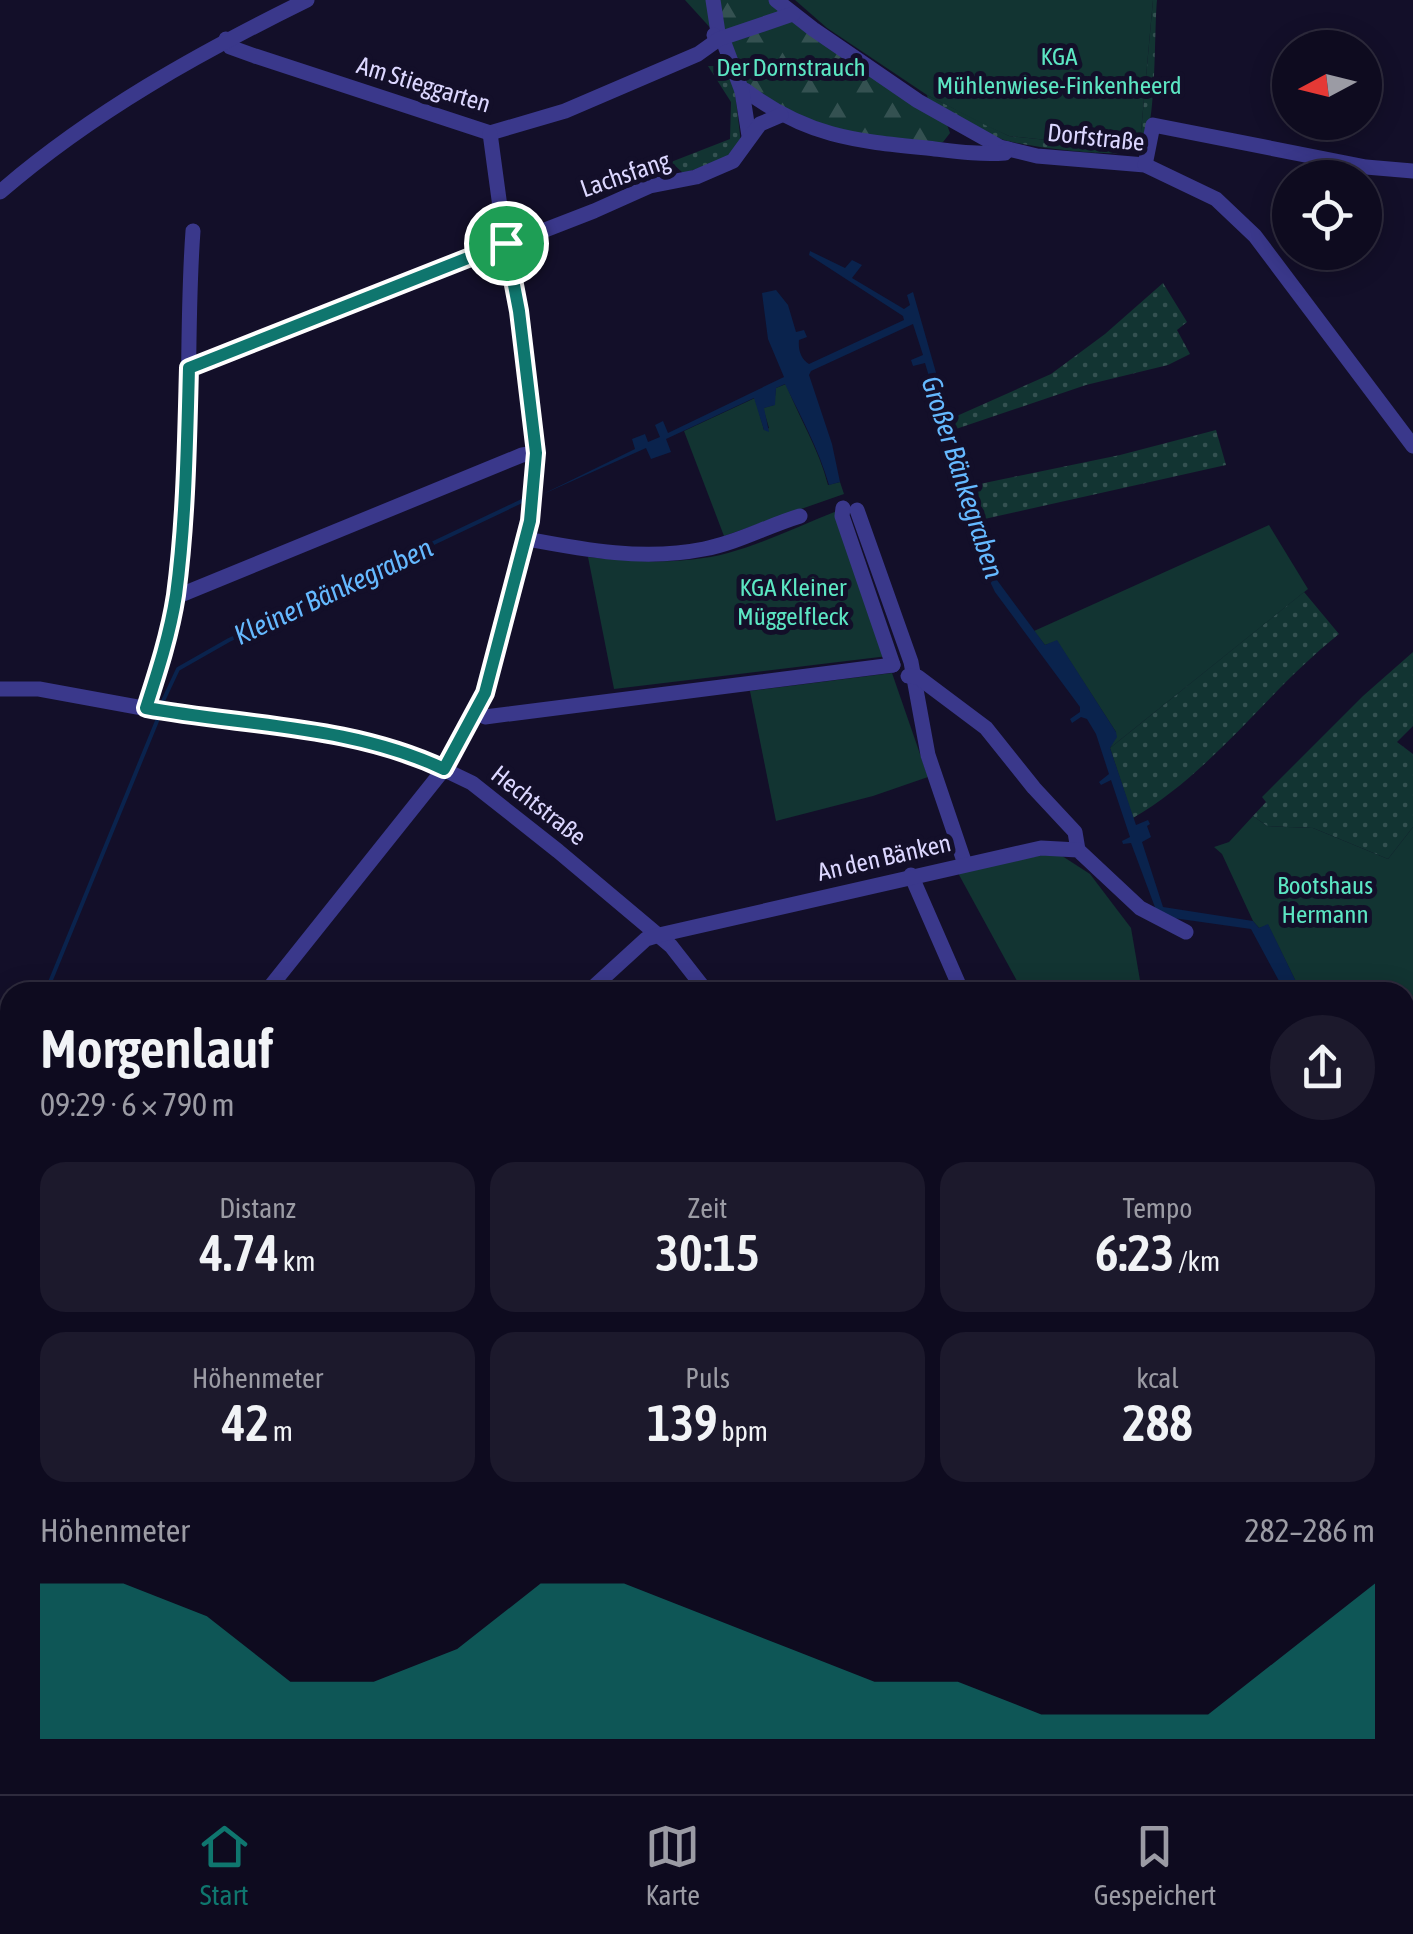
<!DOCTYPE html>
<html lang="de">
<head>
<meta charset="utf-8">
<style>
	body { margin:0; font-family:"Asap Condensed",sans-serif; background:#1c192c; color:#f1f3f6; height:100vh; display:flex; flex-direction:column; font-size:38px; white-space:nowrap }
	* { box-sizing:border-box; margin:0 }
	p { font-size:32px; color:#9b9ba4 }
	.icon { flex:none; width:55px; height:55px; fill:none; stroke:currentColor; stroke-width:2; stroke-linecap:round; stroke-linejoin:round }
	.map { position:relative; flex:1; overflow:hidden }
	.sheet { position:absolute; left:0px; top:982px; width:1415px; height:812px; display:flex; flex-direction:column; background:#0e0b1f; border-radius:30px 30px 0 0; box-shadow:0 5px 25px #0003,0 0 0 2px #2e2b3d }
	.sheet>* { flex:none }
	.needle { width:65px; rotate:263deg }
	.controls { position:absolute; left:1272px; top:30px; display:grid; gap:20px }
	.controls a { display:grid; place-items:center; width:110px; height:110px; border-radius:50%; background:#0e0b1f; box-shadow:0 5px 25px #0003,0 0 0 2px #2e2b3d; font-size:50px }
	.pin { position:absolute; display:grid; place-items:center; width:85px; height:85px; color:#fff; margin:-42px; border:5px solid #fff; border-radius:50%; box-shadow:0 2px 10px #0007 }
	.round { display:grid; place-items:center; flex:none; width:105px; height:105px; border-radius:52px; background:#1c192c }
	.headline { display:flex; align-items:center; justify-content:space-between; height:170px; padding:0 40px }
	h1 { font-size:55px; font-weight:600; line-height:75px }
	.stats { display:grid; grid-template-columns:repeat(3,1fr); gap:15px; height:170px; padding:10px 40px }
	.stats div { display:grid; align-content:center; border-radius:25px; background:#1c192c; text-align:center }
	.stats b { font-size:50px; font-weight:600 }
	.stats small { font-size:28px; font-weight:400 }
	.stats p { font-size:28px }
	.chart { height:280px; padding:20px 40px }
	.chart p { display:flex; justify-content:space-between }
	.chart svg { width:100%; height:180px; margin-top:10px; fill:#0f766e; opacity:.7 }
	.dock { display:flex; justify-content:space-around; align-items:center; height:140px; border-top:2px solid #2e2b3d; background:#0e0b1f; font-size:28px; color:#9b9ba4 }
	.dock a { display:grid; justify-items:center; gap:5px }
	.dock .selected { color:#0f766e }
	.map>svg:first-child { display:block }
	.grass { fill:url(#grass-dots) }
	.forest { fill:url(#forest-firs) }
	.garden { fill:#123432 }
	.water { fill:#0a234d }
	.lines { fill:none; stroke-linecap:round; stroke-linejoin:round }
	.stream { stroke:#0a234d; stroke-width:4 }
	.canal { stroke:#0a234d; stroke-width:14 }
	.ferry { stroke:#65b9ff; stroke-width:2.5; stroke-dasharray:12 10; stroke-linecap:butt }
	.minor { stroke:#3a388b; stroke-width:15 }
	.route-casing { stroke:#fff; stroke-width:20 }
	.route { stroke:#0f766e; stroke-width:12 }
	.labels { text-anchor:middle; stroke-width:10; stroke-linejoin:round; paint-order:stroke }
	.park-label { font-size:25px; fill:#5ce6c3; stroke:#130f29 }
	.street-label { font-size:25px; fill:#dcd7ff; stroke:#130f29 }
	.water-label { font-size:28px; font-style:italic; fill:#65b9ff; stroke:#130f29 }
</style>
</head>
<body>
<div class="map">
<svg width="1413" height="1794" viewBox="0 0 1413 1794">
	<defs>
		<pattern id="grass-dots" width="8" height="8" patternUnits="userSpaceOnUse" patternTransform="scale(2.5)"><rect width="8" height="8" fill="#123432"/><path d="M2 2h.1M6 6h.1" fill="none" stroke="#345151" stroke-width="1.8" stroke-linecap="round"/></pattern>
		<pattern id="forest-firs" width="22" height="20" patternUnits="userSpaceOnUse" patternTransform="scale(2.5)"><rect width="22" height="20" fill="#123432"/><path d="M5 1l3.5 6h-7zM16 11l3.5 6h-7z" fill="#345151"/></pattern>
	</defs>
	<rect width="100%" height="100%" fill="#130f29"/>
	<g class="grass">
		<path d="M 1153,0 L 1157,0 C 1154,28 1157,128 1142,147 C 1130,162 1023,146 1004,140 C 977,131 953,114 928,100 L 927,95 L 1009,136 L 1134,149 L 1140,143 Z"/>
		<path d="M 708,66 L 719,66 L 734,83 L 741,143 L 722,161 L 683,173 L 671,162 L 730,139 L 731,102 Z"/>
		<path d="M 1163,283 L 1187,322 L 1177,330 L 1190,354 L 1168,365 L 1086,385 L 953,430 L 950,419 L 1051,374 L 1105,334 Z"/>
		<path d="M 1216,430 L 1226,465 L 980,520 L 970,486 L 1120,455 Z"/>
		<path d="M 1304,592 L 1339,634 C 1267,691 1213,772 1133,818 L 1110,748 Z"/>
		<path d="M 1413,652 L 1413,726 L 1397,742 L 1413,754 L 1413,827 L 1388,859 L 1313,828 L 1267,826 L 1253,816 L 1266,802 L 1262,797 L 1363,696 Z"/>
	</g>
	<g class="forest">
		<path d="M 685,0 L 768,0 L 946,122 L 950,133 L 943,142 L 931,146 L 897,143 L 800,119 L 740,79 L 715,33 Z"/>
		<path d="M 1413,1682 L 1413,1794 L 1316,1794 L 1312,1785 L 1405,1785 L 1405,1687 Z"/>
	</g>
	<g class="garden">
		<path d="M 795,0 L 1153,0 L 1140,143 L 1133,149 L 1009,136 L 985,125 L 927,95 L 827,28 Z"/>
		<path d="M 786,384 C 799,418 819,449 828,485 L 840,482 L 844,494 L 724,536 L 684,431 L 755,398 L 764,430 L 769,428 L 763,408 L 774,405 L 776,388 Z"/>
		<path d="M 837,511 L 888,656 L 614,689 L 588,557 C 634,562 683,565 728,553 C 765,543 801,525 837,511 Z"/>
		<path d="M 1269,525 L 1308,589 L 1110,748 L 1116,732 L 1057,641 L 1045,645 L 1034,631 Z"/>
		<path d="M 892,673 L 928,777 L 873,796 L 776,821 L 750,691 Z"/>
		<path d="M 1253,816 L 1267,826 L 1313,828 L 1388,859 L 1413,827 L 1413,1007 L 1405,1008 L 1405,992 L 1301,992 L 1268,925 L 1259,928 L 1253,921 L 1222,854 L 1214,847 L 1229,842 Z"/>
		<path d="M 1056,852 L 1090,874 L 1131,928 L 1142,992 L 1023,992 L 958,873 Z"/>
		<path d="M 1405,1145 L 1413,1145 L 1413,1311 L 1405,1298 Z"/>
		<path d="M 1413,1357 L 1413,1636 L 1405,1646 L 1405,1370 Z"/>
	</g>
	<g class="water">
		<path d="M 810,251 L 845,268 L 852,260 L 862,265 L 852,278 L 904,309 L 910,305 L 907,295 L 913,292 L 994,576 L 1045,645 L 1057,640 L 1116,732 L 1117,737 L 1110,748 L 1136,825 L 1148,820 L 1150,824 L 1147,826 L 1151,837 L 1142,842 L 1163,907 L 1253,921 L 1259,928 L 1268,924 L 1301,992 L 1285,992 L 1251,929 L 1166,917 L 1156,910 L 1131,843 L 1123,844 L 1122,841 L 1130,837 L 1111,780 L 1101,785 L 1099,782 L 1109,774 L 1096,734 L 1087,719 L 1081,717 L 1072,723 L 1070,719 L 1080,712 L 1080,707 L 995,592 L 982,565 L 966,502 L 962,498 L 964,495 L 948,442 L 940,444 L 937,433 L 945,430 L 925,363 L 913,366 L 911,360 L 923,355 L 913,324 L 811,371 L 809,375 L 832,444 L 840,482 L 829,485 C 819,450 801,417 785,384 L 776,388 L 775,405 L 764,408 L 769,432 L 764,430 L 754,398 L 666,439 L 671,452 L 651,459 L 646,448 L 541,495 L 635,449 L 632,439 L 645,434 L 648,442 L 660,437 L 655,425 L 663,421 L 668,433 L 784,377 L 768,339 L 762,293 L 776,290 L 788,305 L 796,332 L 804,330 L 807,337 L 799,340 C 798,350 801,359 809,364 L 904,320 L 903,316 L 809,255 Z"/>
		<path d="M 1413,1007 L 1413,1071 L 1406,1079 L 1406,1092 L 1413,1100 L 1413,1145 L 1405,1145 L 1405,1008 Z"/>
		<path d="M 499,1785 L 1179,1785 L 1175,1794 L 497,1794 Z"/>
		<path d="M 1228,1785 L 1312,1785 L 1316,1794 L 1231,1794 Z"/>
	</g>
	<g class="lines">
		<g class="stream">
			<path d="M 163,701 L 178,669 L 229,640 L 522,501"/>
			<path d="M 46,992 L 157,721"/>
			<path d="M 0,1106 L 10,1081"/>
		</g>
		<path class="canal" d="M 320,1785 L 329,1794"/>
		<g class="ferry">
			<path d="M 1045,1785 L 1048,1794"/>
			<path d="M 562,1794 L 584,1785"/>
		</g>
		<g class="minor">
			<path d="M 713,0 L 719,39"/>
			<path d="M 776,0 L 813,29 L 918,101 L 1000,147 L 1037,156 L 1145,165 L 1216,199 L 1255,236 L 1413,446"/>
			<path d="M 714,35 L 724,43 L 742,91 L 745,90 C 806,136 854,141 927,148 C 953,151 979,155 1005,153 L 1008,149"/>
			<path d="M 226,39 L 230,47 L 255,56 L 490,133 L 565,111 L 698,54 L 719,39 L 793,14"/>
			<path d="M 742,91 L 749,136"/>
			<path d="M 1145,165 L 1153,125 L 1366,167 L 1413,171"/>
			<path d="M 0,192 C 93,112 197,54 307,0"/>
			<path d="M 189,368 L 594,211 L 650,186 L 696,177 L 733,161 L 760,124 L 781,115"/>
			<path d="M 843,508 L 842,516 L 893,665"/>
			<path d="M 857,510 L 911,662 L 928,755 L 965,864"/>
			<path d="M 527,539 C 585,550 644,561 704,549 C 737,543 767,526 800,516"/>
			<path d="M 176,594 L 183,594 L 522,455 L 536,453"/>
			<path d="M 908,676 L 918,677 L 986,728 L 1034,788 L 1075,832 L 1078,850"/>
			<path d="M 0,689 L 39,689 L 170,713 L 258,723 L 374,744 L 422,759 L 472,783 L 558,851 L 671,946 L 707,992"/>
			<path d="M 146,708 C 158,672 169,635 175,597 C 195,477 184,352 193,231"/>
			<path d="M 477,712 L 485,717 L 893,665"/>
			<path d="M 911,875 L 962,992"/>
			<path d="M 266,992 L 444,769 L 485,693 L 510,605 L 530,521 L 536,453 L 519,311 L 503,229 L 490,133"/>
			<path d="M 588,992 L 646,939 L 659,935 L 1041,848 L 1078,850 L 1140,908 L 1186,932"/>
			<path d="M 0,1330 L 10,1317"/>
			<path d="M 0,1390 L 10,1399"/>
			<path d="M 0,1602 L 10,1611"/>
			<path d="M 207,1785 L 217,1794"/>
		</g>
	</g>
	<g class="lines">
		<defs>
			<path id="route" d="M 506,243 L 519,311 L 536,453 L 530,521 L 485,693 L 444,769 C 351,725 245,726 146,708 C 158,671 170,634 176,595 C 186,520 187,443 189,368 Z"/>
		</defs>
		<use href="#route" class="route-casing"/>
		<use href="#route" class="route"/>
	</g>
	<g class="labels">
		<g class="park-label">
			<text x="1059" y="65">KGA<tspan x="1059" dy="29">Mühlenwiese-Finkenheerd</tspan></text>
			<text x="791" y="76">Der Dornstrauch</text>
			<text x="793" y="596">KGA Kleiner<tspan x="793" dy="29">Müggelfleck</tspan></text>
			<text x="1325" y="894">Bootshaus<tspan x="1325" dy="29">Hermann</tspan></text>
		</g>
		<g class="street-label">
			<text transform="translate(424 84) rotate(17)" y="9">Am Stieggarten</text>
			<text transform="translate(1096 137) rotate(6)" y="9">Dorfstraße</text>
			<text transform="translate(625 174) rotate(-19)" y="9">Lachsfang</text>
			<text transform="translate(539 805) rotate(38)" y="9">Hechtstraße</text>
			<text transform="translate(884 857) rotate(-13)" y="9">An den Bänken</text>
		</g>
		<g class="water-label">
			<text transform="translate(963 477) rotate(72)" y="10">Großer Bänkegraben</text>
			<text transform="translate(333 591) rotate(-25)" y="10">Kleiner Bänkegraben</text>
		</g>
	</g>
</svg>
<div class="controls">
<a><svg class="needle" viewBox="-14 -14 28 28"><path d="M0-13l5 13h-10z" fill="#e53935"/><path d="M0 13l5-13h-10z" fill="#9b9ba4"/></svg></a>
<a><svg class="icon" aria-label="locate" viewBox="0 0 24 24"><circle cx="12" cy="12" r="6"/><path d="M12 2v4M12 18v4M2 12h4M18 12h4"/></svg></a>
</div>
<div class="pin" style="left:506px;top:243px;background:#1e9e55"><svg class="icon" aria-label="arrive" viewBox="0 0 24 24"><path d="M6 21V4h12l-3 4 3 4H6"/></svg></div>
<section class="sheet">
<div class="headline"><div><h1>Morgenlauf</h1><p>09:29 · 6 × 790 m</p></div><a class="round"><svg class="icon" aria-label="share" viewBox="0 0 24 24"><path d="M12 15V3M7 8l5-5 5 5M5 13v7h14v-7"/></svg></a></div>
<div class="stats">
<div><p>Distanz</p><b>4.74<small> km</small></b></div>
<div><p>Zeit</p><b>30:15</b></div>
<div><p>Tempo</p><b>6:23<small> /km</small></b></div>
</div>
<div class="stats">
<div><p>Höhenmeter</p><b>42<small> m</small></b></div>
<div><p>Puls</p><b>139<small> bpm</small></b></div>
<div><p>kcal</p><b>288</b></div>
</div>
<div class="chart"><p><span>Höhenmeter</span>282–286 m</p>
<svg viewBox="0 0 160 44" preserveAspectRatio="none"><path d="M0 44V6L10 6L20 14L30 30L40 30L50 22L60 6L70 6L80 14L90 22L100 30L110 30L120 38L130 38L140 38L150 22L160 6V44z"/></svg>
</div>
</section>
</div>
<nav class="dock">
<a class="selected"><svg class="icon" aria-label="home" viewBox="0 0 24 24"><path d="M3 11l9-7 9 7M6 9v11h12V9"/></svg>Start</a>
<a><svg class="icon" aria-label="map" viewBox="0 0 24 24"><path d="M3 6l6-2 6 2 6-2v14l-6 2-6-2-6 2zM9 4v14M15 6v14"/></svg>Karte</a>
<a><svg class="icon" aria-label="saved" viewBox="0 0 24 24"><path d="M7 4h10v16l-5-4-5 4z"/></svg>Gespeichert</a>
</nav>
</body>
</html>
